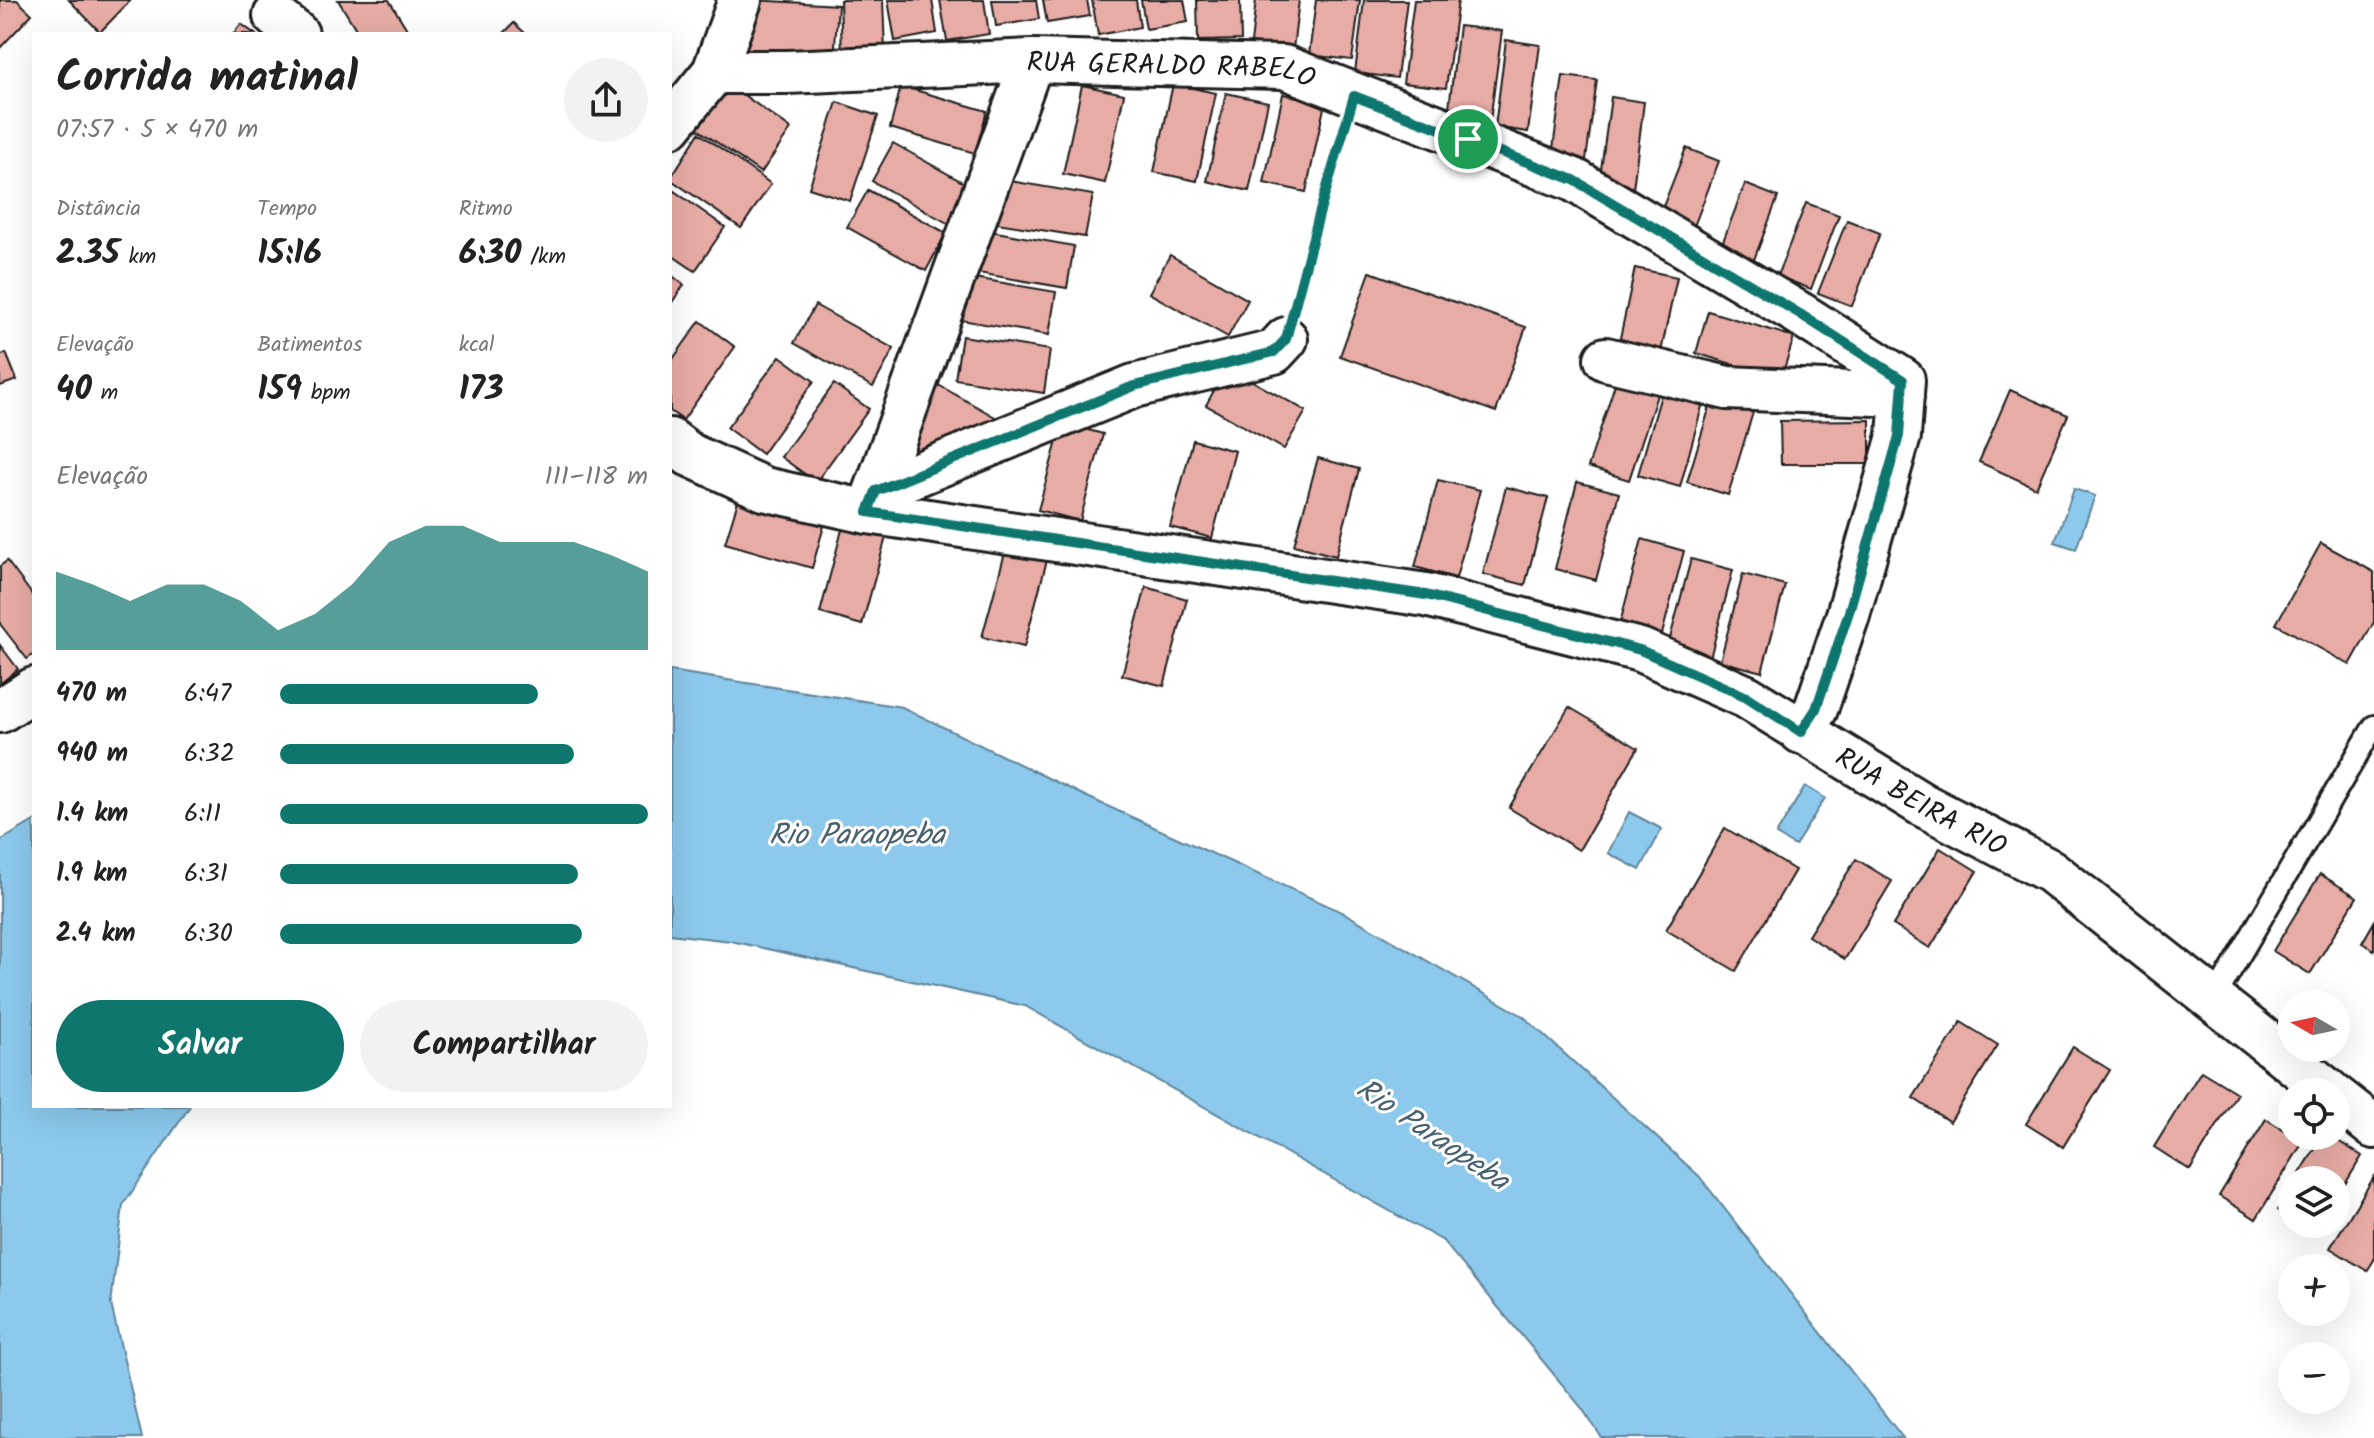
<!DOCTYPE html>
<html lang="pt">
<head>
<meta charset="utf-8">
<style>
	body { margin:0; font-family:Kalam,sans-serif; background:#f2f2f2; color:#222; height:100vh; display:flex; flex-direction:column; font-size:30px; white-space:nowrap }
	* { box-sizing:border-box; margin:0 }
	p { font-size:26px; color:#767676 }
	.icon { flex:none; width:44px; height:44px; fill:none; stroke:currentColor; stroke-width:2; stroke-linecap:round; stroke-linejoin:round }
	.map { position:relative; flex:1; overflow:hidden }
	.panel { position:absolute; left:32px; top:32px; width:640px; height:1076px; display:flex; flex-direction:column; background:#fff; border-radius:0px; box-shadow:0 8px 32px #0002 }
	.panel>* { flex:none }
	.needle { width:52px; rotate:279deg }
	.controls { position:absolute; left:2278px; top:990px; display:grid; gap:16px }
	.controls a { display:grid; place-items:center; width:72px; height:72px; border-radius:50%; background:#fff; box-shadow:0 8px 32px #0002; font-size:40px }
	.pin { position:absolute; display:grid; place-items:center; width:68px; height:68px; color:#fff; margin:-34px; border:4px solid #fff; border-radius:50%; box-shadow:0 2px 8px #0007 }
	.round { display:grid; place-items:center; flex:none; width:84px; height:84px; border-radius:42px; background:#f2f2f2 }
	.head { display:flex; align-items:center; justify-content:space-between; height:136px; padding:0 24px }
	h1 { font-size:44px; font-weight:600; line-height:60px }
	.stats { display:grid; grid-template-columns:repeat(3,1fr); gap:12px; height:136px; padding:8px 24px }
	.stats div { display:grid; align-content:center }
	.stats b { font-size:34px; font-weight:600 }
	.stats small { font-size:22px; font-weight:400 }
	.stats p { font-size:22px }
	.chart { height:224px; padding:16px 24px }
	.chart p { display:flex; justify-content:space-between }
	.chart svg { width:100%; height:144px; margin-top:8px; fill:#0f766e; opacity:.7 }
	.cta { display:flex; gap:16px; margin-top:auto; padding:16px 24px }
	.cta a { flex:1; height:92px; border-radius:48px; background:#0f766e; color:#fff; font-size:32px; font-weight:600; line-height:92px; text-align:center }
	.cta a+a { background:#f2f2f2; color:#222 }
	ul { padding:0 24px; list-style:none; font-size:26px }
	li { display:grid; grid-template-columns:128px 96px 1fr; align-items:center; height:60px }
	li i { height:20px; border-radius:10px; background:#0f766e }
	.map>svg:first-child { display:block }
	.water { fill:#8cc9ec; stroke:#5f8499; stroke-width:2 }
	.building { fill:#e7aca5; stroke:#1c1c1c; stroke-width:2 }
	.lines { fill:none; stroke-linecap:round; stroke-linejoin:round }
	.service-casing { stroke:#1c1c1c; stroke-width:26 }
	.minor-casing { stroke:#1c1c1c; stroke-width:48 }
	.path { stroke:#1c1c1c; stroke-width:5; stroke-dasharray:2 6; stroke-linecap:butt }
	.service { stroke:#fff; stroke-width:20 }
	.minor { stroke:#fff; stroke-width:42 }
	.route-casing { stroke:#fff; stroke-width:16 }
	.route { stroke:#0f766e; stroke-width:10 }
	.labels { text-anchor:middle; stroke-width:6; stroke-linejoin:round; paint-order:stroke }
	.street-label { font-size:28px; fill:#1c1c1c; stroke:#fff }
	.water-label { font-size:30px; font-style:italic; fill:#49616f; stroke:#fff }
</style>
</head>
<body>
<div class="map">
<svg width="2374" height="1438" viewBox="0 0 2374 1438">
	<rect width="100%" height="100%" fill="#fff"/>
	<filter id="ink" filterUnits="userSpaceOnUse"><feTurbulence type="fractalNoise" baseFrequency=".0125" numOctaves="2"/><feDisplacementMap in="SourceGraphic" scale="16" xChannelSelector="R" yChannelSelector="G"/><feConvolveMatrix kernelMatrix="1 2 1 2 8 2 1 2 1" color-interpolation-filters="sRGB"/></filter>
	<g filter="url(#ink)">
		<g class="water">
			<path d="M 2074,489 L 2095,496 L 2076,549 L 2055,542 Z"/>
			<path d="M 670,671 L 902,707 L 1085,796 L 1344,913 L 1523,1016 L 1699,1176 L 1903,1438 L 1602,1438 L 1581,1407 L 1443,1241 L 1025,1006 L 731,941 L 670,934 Z"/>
			<path d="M 1805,786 L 1825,798 L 1795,846 L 1776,835 Z"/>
			<path d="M 1629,812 L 1662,829 L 1640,870 L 1608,853 Z"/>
			<path d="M 34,821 L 34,1106 L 190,1106 L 123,1205 L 111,1304 L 142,1438 L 0,1438 L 0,841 Z"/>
		</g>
		<g class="building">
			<path d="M 0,0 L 17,0 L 32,14 L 0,48 Z"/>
			<path d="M 69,0 L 131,0 L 100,32 Z"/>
			<path d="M 338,0 L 389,0 L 410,34 L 359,34 Z"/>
			<path d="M 751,0 L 838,5 L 834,59 L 746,51 Z"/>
			<path d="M 840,0 L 883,0 L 885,52 L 842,53 Z"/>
			<path d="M 888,0 L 932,0 L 937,33 L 895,41 Z"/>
			<path d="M 940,0 L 984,0 L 989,34 L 947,41 Z"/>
			<path d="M 992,0 L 1036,0 L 1039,19 L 996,26 Z"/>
			<path d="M 1043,0 L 1087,0 L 1090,16 L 1047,23 Z"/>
			<path d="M 1092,0 L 1136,0 L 1140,27 L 1098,35 Z"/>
			<path d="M 1141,0 L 1184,0 L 1188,22 L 1146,29 Z"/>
			<path d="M 1197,0 L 1240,0 L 1241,40 L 1198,41 Z"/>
			<path d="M 1256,0 L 1299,0 L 1293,49 L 1251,43 Z"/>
			<path d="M 1316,0 L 1360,0 L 1352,60 L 1309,55 Z"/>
			<path d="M 1364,0 L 1407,0 L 1397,78 L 1355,73 Z"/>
			<path d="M 1414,0 L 1458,0 L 1446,88 L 1403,83 Z"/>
			<path d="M 514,23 L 526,34 L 503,34 Z"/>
			<path d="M 241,24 L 255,34 L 233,34 Z"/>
			<path d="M 1459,26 L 1502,31 L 1490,121 L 1448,116 Z"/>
			<path d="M 1506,40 L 1540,45 L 1528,132 L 1495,127 Z"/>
			<path d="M 1563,76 L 1597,80 L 1585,167 L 1551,163 Z"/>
			<path d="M 720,78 L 791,129 L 761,173 L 689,123 Z"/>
			<path d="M 1173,84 L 1216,93 L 1197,181 L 1154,172 Z"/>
			<path d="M 1082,85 L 1124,94 L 1105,183 L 1063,174 Z"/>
			<path d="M 901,86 L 987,111 L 975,153 L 890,128 Z"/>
			<path d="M 1226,93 L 1268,102 L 1249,191 L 1207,181 Z"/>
			<path d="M 1283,94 L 1325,103 L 1306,192 L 1264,183 Z"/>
			<path d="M 1611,97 L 1644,102 L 1633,189 L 1599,184 Z"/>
			<path d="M 837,102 L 878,116 L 850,201 L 809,188 Z"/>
			<path d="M 699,133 L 771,184 L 741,228 L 670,179 Z"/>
			<path d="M 893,143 L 971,187 L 951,225 L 872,181 Z"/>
			<path d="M 1686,148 L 1719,161 L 1691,234 L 1657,222 Z"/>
			<path d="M 1004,180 L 1093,195 L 1085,237 L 997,223 Z"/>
			<path d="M 1745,184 L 1778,197 L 1750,270 L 1717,257 Z"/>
			<path d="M 670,188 L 725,227 L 695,271 L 670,254 Z"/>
			<path d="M 868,190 L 946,233 L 926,271 L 847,227 Z"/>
			<path d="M 1806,203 L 1839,215 L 1811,289 L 1777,276 Z"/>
			<path d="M 1847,220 L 1880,233 L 1852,306 L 1818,293 Z"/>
			<path d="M 985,230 L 1074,246 L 1067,288 L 978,273 Z"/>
			<path d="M 1170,255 L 1248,300 L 1228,337 L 1149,293 Z"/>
			<path d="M 1635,268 L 1677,277 L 1658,366 L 1616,357 Z"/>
			<path d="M 1370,272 L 1526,327 L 1496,412 L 1340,356 Z"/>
			<path d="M 670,274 L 684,285 L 670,305 Z"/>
			<path d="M 968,277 L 1056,292 L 1049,335 L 961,320 Z"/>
			<path d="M 815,305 L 894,349 L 873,387 L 794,343 Z"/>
			<path d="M 1708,311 L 1794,337 L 1781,379 L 1696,353 Z"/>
			<path d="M 700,321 L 735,347 L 683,420 L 670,411 L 670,363 Z"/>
			<path d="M 962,336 L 1050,350 L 1044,393 L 955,379 Z"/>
			<path d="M 6,353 L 17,380 L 0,386 L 0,356 Z"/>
			<path d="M 780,356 L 814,381 L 762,454 L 727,428 Z"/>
			<path d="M 1227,367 L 1306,411 L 1284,449 L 1206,405 Z"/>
			<path d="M 926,378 L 1004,422 L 913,456 L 899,454 Z"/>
			<path d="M 1616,381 L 1657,395 L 1629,480 L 1588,467 Z"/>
			<path d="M 834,384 L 869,409 L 816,482 L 781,457 Z"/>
			<path d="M 1663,388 L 1704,399 L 1680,487 L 1638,475 Z"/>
			<path d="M 2010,390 L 2068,415 L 2036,488 L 1979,462 Z"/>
			<path d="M 1713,396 L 1754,409 L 1728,495 L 1687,482 Z"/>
			<path d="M 1870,420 L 1870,464 L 1781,464 L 1780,421 Z"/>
			<path d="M 1062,423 L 1103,434 L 1080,521 L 1038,510 Z"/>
			<path d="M 1193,440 L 1235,451 L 1212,538 L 1170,527 Z"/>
			<path d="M 1318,458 L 1359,469 L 1336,556 L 1294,545 Z"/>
			<path d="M 1438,480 L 1480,490 L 1456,578 L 1415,567 Z"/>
			<path d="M 1577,482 L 1619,493 L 1596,580 L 1555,569 Z"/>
			<path d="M 1506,487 L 1548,498 L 1525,585 L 1483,574 Z"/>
			<path d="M 738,501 L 824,526 L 812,568 L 725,543 Z"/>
			<path d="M 843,526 L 886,537 L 862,625 L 820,613 Z"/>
			<path d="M 1642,539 L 1684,551 L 1661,638 L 1619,627 Z"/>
			<path d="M 2321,543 L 2374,572 L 2374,622 L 2350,665 L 2276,624 Z"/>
			<path d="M 1006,549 L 1047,560 L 1024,647 L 982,637 Z"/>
			<path d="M 1691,559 L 1733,570 L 1710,658 L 1668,646 Z"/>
			<path d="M 7,561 L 34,597 L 34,654 L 27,659 L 0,624 L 0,566 Z"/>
			<path d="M 1743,574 L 1785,585 L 1762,672 L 1720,661 Z"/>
			<path d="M 1146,587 L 1187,599 L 1164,686 L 1122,675 Z"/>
			<path d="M 0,645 L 18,669 L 0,684 Z"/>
			<path d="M 1569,707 L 1638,748 L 1579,850 L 1509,808 Z"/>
			<path d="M 1725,828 L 1795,870 L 1736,971 L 1666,930 Z"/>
			<path d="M 1940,848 L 1977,871 L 1930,948 L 1893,925 Z"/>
			<path d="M 1856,859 L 1892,881 L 1845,959 L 1808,936 Z"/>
			<path d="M 2320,874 L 2357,897 L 2310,974 L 2273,951 Z"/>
			<path d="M 2374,922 L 2374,950 L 2362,943 Z"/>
			<path d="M 1961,1022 L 1998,1045 L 1950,1122 L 1913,1098 Z"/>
			<path d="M 2073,1047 L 2110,1070 L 2063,1147 L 2026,1124 Z"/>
			<path d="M 2201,1071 L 2237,1093 L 2190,1170 L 2154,1147 Z"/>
			<path d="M 2266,1119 L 2303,1142 L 2256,1219 L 2219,1196 Z"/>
			<path d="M 2323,1136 L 2330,1136 L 2362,1156 L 2336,1199 L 2336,1180 L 2296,1180 Z"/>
			<path d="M 2374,1177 L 2374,1260 L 2367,1271 L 2330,1248 Z"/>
			<path d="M 2292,1187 L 2292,1219 L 2278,1210 Z"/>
		</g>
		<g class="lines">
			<defs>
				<path id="service" d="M 2214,999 L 2374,726"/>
				<g id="minor">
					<path d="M 275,16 L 297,34"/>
					<path id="s1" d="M 714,72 L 787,72 L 1032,61 L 1284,67 L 1574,180 L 1800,314 L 1903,380 L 1899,436 L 1848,615 L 1816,709 L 1801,732"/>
					<path d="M 670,126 L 714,72 L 740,0"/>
					<path d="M 1606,359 L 1727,388 L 1902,395"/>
					<path id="s2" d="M 670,440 L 690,455 L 764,489 L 868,512 L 1426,595 L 1640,650 L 1747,697 L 1923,805 L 2050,871 L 2330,1092"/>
					<path d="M 876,491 L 1134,386 L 1274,352 L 1286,339"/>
					<path d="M 868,512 L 1032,61"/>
					<path d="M 0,711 L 34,689"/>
					<path d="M 2336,1097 L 2374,1127"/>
				</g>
			</defs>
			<use href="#service" class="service-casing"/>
			<use href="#minor" class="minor-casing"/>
			<path class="path" d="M 1295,302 L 1344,131"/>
			<use href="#service" class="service"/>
			<use href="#minor" class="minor"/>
		</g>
	</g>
	<g class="lines" filter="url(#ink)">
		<defs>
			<path id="route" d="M 1354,96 L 1574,180 L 1800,314 L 1903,380 L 1899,436 L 1848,615 L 1816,709 L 1801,732 L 1747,697 L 1640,650 L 1426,595 L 868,512 L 876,491 L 1134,386 L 1274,352 L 1286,339 L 1320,211 Z"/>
		</defs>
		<use href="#route" class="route-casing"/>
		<use href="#route" class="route"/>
	</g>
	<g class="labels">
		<g class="street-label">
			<text dy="10" stroke="none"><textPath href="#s1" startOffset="458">RUA GERALDO RABELO</textPath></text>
			<text dy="10" stroke="none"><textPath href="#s2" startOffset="1318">RUA BEIRA RIO</textPath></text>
		</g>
		<g class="water-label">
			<text x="857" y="844">Rio Paraopeba</text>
			<text transform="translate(1433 1134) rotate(34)" y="10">Rio Paraopeba</text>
		</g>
	</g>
</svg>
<div class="controls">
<a><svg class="needle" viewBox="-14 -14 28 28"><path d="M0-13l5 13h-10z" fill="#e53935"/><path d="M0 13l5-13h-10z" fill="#767676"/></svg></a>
<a><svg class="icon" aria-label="locate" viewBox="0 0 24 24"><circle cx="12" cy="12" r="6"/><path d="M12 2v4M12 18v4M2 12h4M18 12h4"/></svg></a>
<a><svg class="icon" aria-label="layers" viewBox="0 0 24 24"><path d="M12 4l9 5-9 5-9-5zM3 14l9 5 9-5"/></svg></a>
<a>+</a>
<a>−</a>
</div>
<div class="pin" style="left:1468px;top:139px;background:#1e9e55"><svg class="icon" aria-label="arrive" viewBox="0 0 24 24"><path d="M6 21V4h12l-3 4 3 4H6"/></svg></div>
<section class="panel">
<div class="head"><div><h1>Corrida matinal</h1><p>07:57 · 5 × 470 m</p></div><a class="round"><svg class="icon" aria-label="share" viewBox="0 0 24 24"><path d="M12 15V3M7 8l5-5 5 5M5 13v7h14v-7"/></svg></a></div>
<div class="stats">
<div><p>Distância</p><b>2.35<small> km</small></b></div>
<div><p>Tempo</p><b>15:16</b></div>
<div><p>Ritmo</p><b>6:30<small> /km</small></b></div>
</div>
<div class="stats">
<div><p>Elevação</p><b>40<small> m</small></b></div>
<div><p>Batimentos</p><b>159<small> bpm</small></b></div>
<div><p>kcal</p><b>173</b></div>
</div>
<div class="chart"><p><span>Elevação</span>111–118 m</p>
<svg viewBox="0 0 160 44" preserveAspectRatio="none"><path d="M0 44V20L10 24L20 29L30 24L40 24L50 29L60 38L70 33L80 24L90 11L100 6L110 6L120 11L130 11L140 11L150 15L160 20V44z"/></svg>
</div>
<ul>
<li><b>470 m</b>6:47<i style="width:70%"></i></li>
<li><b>940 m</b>6:32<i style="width:80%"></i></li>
<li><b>1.4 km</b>6:11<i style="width:100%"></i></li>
<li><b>1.9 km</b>6:31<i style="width:81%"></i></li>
<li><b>2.4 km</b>6:30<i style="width:82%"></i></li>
</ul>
<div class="cta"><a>Salvar</a><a>Compartilhar</a></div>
</section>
</div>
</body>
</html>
